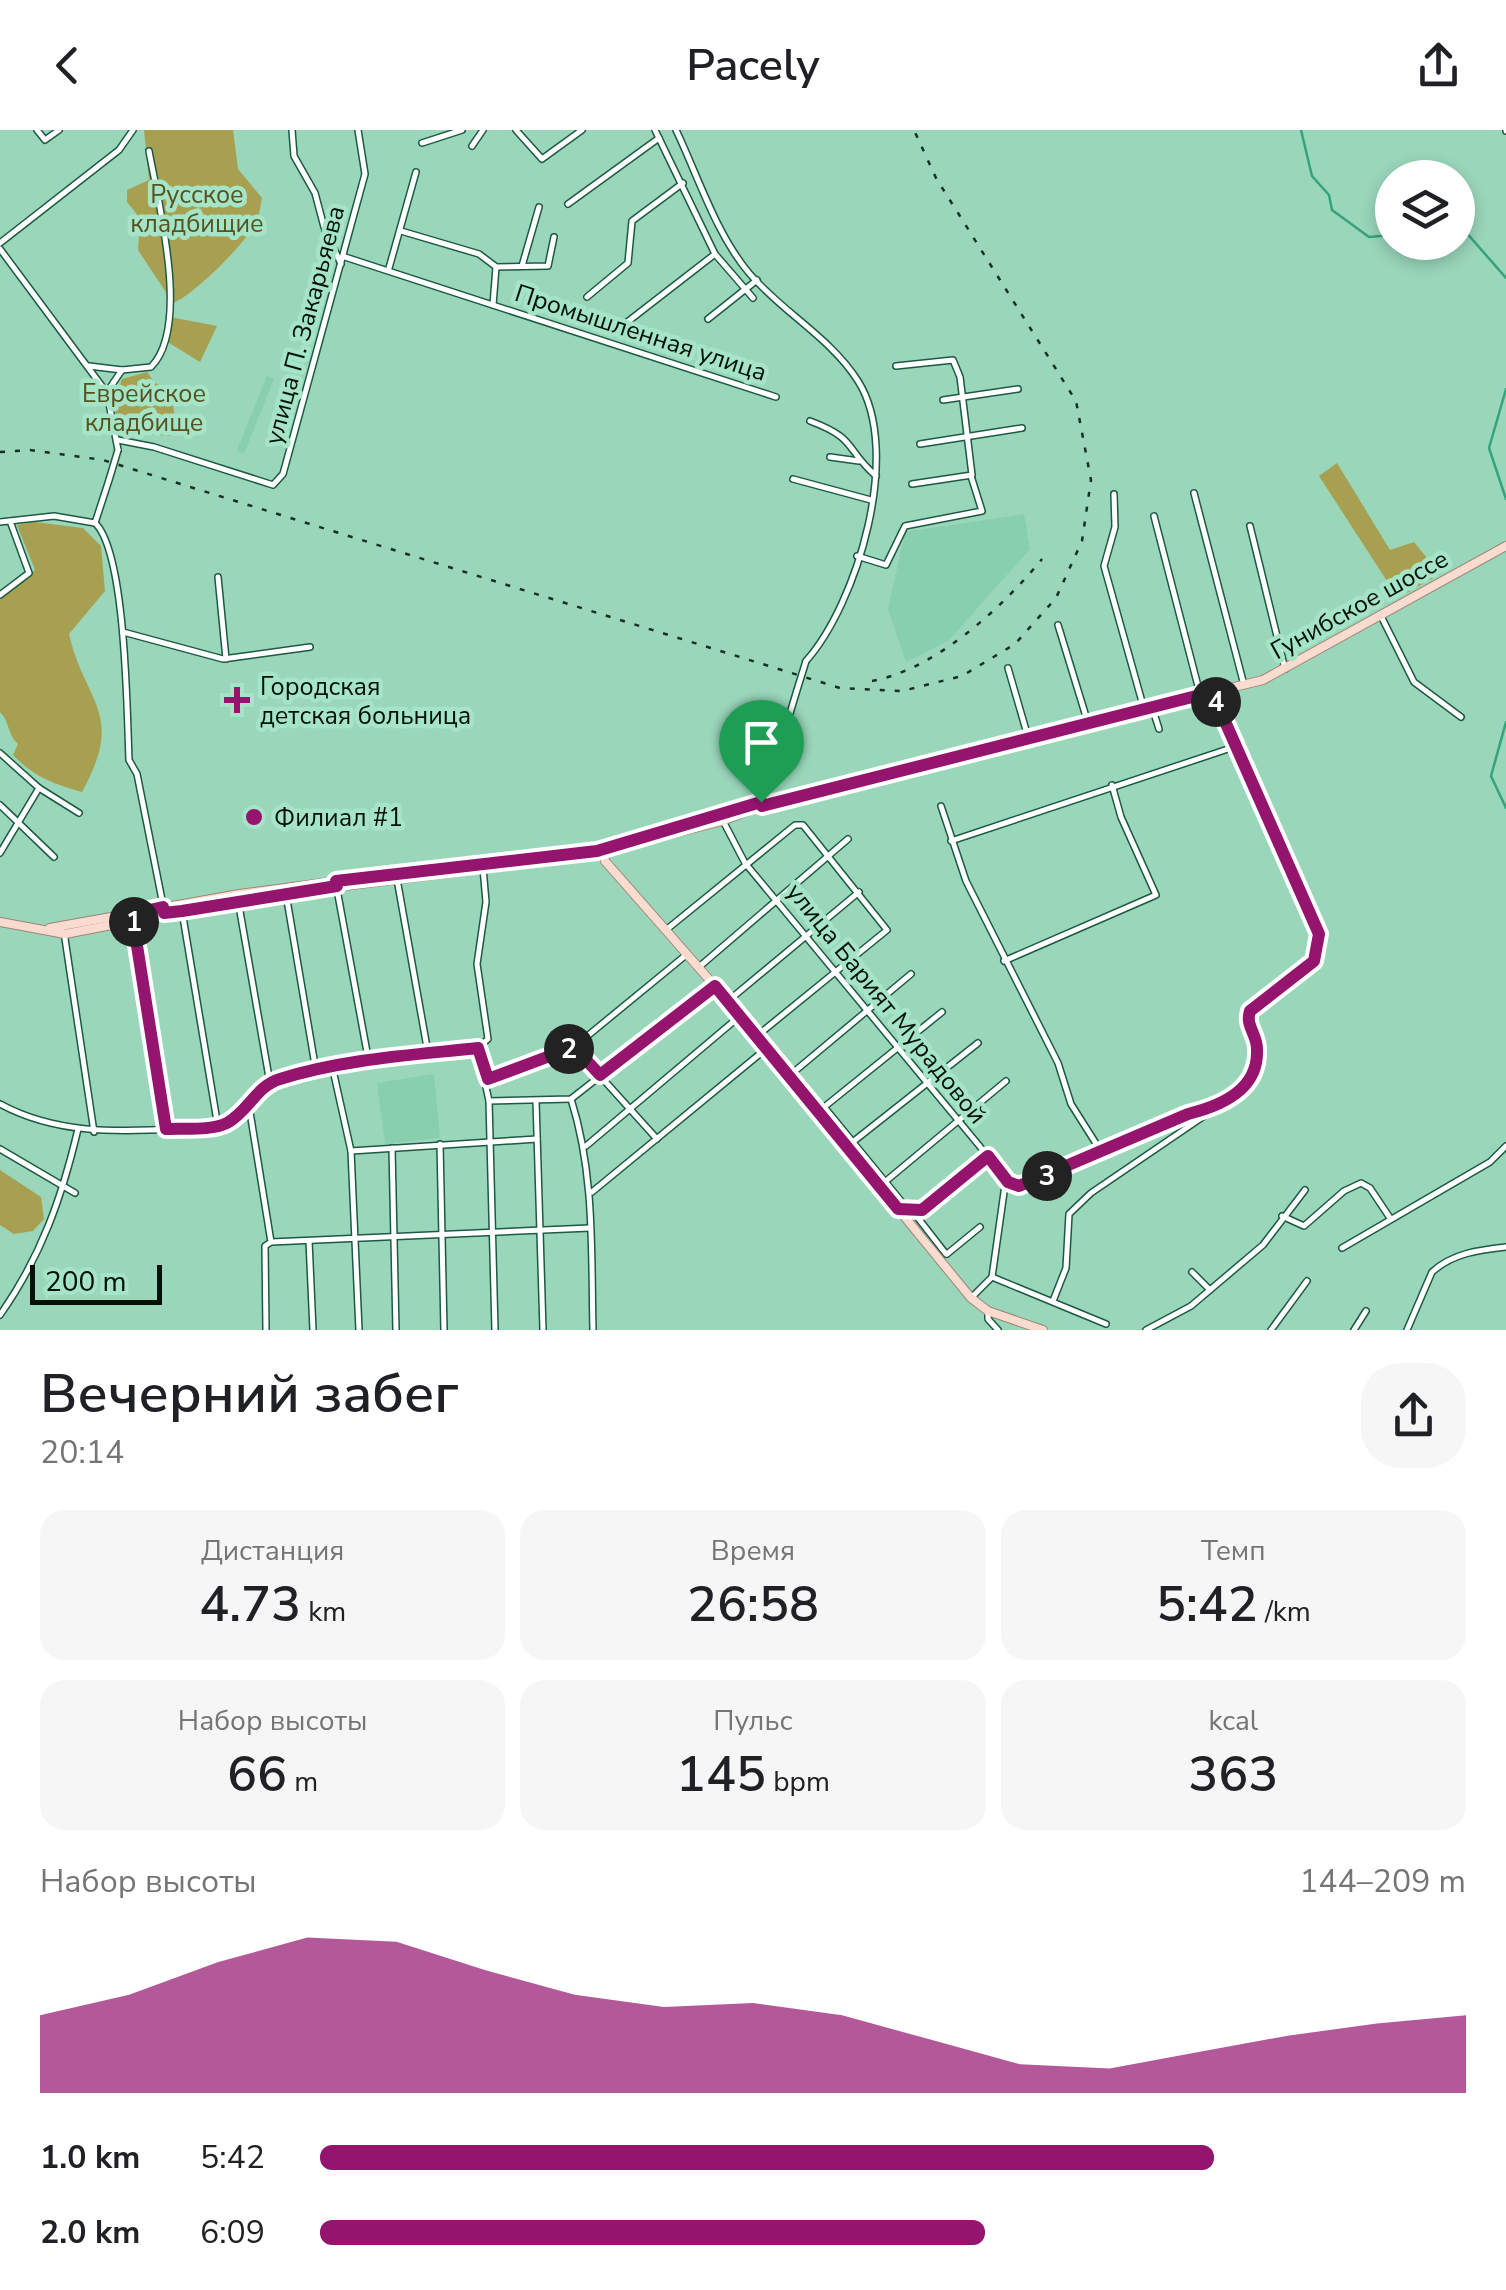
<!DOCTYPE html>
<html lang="ru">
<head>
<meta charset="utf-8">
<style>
	body { margin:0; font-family:"Nunito Sans",sans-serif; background:#f6f6f6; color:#202124; height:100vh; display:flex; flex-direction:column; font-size:38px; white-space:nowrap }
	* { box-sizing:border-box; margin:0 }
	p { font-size:32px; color:#757577 }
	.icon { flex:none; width:55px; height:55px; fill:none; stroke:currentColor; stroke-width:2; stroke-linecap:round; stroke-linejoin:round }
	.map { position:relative; height:1200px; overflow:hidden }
	.panel { display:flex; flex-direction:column; background:#fff; flex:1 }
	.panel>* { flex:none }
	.fabs { position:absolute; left:1375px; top:30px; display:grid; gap:20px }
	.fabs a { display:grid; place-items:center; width:100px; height:100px; border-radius:50%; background:#fff; box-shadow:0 5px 15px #0003; font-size:50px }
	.scale { position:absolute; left:30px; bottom:25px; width:132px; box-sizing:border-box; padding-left:10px; border:5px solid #001108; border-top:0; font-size:28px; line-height:35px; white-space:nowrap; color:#001108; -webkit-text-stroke:8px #a5e4c6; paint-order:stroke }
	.pin { position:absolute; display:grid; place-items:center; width:85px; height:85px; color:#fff; margin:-102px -42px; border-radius:50% 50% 50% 0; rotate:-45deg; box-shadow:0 0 10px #0007 }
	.pin .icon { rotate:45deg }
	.km { position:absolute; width:50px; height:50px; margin:-25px; border-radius:50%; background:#222; color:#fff; font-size:28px; line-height:50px; text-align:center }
	.round { display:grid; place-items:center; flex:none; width:105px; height:105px; border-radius:40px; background:#f6f6f6 }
	.headline { display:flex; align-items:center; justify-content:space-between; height:170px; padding:0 40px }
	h1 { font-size:55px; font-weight:600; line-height:75px }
	.stats { display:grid; grid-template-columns:repeat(3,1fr); gap:15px; height:170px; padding:10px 40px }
	.stats div { display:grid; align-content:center; border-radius:25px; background:#f6f6f6; text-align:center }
	.stats b { font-size:50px; font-weight:600 }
	.stats small { font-size:28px; font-weight:400 }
	.stats p { font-size:28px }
	.chart { height:280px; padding:20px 40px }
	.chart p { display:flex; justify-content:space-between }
	.chart svg { width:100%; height:180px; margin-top:10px; fill:#94146e; opacity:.7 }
	ul { padding:0 40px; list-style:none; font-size:32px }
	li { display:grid; grid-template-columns:160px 120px 1fr; align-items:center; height:75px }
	li i { height:25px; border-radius:12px; background:#94146e }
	header { display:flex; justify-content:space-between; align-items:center; height:130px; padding:0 40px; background:#fff; font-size:45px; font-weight:600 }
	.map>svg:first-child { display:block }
	.built { fill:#88cfae }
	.green { fill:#a7a051 }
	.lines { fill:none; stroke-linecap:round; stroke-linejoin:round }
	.stream { stroke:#36a37a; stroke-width:2.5 }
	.minor-casing { stroke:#1c5a42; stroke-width:8 }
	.major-casing { stroke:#9f8575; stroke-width:10 }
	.minor { stroke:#fff; stroke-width:5 }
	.major { stroke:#f9dccf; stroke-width:8 }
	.rail { stroke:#183024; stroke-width:2.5; stroke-dasharray:5 10; stroke-linecap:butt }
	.minor-bridge-casing { stroke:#1c5a42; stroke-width:8; stroke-linecap:butt }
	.minor-bridge { stroke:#fff; stroke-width:5 }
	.route-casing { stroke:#fff; stroke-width:20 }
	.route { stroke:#94146e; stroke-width:12 }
	.poi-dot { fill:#94146e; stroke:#a5e4c6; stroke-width:4 }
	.labels { text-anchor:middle; stroke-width:9; stroke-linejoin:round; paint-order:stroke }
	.park-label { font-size:25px; fill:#565220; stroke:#a5e4c6 }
	.street-label { font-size:25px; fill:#001108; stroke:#a5e4c6 }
	.poi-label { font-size:25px; fill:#001108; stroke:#a5e4c6; text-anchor:start }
</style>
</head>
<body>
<header><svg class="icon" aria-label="back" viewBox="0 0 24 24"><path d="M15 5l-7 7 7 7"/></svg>Pacely<svg class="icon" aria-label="share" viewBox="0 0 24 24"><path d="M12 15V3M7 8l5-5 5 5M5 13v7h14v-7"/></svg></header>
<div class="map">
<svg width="1506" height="1200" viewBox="0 0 1506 1200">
	<rect width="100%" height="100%" fill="#99d6ba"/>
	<g class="built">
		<path d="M 267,246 L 274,249 L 244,324 L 237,320 Z"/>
		<path d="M 1024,384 L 1030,419 L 949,510 L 906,532 L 888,479 L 905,402 Z"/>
		<path d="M 434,944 L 440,1008 L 385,1014 L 377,953 Z"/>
	</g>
	<g class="green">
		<path d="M 144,0 L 233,0 L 238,39 L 262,68 C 260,76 260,85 256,92 C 247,112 194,165 173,173 L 138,120 L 140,88 L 127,72 L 127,60 L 149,50 Z"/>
		<path d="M 170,187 L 217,196 L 200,232 L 166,211 Z"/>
		<path d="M 147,242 L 155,253 L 171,260 L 176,297 L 171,306 L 123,302 L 113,277 L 122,249 Z"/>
		<path d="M 1337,333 L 1390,420 L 1414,412 L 1440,444 L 1398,468 L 1319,346 Z"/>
		<path d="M 35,392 L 83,398 L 101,416 L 105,461 L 69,504 C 85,574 126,582 82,662 C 54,654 34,647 13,625 L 18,614 C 7,604 10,592 0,582 L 0,470 L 35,440 L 17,395 Z"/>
		<path d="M 0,1040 L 41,1067 L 44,1089 L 33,1101 L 14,1104 L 0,1095 Z"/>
	</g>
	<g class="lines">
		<g class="stream">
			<path d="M 1301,0 L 1312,46 L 1329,65 L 1332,80 L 1369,107 L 1392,105"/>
			<path d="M 1458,93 L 1506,148"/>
			<path d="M 1506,259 L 1489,318 L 1506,369"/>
			<path d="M 1506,592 L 1491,646 L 1506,678"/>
		</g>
		<defs>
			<g id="minor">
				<path d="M 37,0 L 45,10 L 59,0"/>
				<path d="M 292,0 L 294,26 L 315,63 L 324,97 L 341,134"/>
				<path d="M 516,0 L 542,29 L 582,0"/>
				<path d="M 655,0 L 715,124 L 753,168"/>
				<path d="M 676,0 C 698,46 716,104 749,143 C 782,182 831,208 858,251 C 903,322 857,474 806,531"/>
				<path d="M 1506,0 L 1506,1"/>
				<path d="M 422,13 L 462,0"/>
				<path d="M 472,16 L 483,0"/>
				<path d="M 568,74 L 659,8"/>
				<path d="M 401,101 L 479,124 L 495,136"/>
				<path d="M 0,113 L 119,20 L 133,0"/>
				<path d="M 0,119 L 107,263 L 118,320"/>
				<path d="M 345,127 L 776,267"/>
				<path d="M 522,136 L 539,77"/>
				<path d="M 389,138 L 416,42"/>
				<path d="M 587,167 L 628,133 L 632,91 L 683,53"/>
				<path d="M 493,175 L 496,137 L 548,136 L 554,107"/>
				<path d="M 708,189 L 757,150"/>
				<path d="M 626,193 L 715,124"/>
				<path d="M 89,236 L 122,240 L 151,237 C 191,197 158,72 149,21"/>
				<path d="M 896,236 L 953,230 L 960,247 L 972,345 L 912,354"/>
				<path d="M 107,262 L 122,240"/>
				<path d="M 943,270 L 1018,259"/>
				<path d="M 810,291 C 858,309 844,318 876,346"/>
				<path d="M 118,310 L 154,317 L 273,355 L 283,344 L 365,44 L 358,0"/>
				<path d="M 920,314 L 1022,298"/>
				<path d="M 830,327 L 859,331"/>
				<path d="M 793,349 L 871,370"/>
				<path d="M 1194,363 L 1244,555"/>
				<path d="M 1114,364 L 1115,397 L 1104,436 L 1144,579"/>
				<path d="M 1154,386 L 1200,564"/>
				<path d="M 0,392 L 54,386 L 95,393"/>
				<path d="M 95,393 C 126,422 127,584 129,630 L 137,644 L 164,780"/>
				<path d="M 95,393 L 109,350"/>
				<path d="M 1250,396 L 1285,539"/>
				<path d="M 857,426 L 886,435 L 905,396 L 982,381 L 971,346"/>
				<path d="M 218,447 L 226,529"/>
				<path d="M 0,465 L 29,443 L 10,391"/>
				<path d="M 1381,486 L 1414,552 L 1461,587"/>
				<path d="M 1058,495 L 1088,593"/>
				<path d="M 123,502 L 223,529 L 310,517"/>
				<path d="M 1008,538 L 1028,607"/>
				<path d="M 1152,577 L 1159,599"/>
				<path d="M 0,623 L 39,658 L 79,683"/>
				<path d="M 0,675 L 54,727"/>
				<path d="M 762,676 L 797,560"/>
				<path d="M 941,676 L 966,751 L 1058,933 L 1071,974 L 1102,1023"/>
				<path d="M 721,687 L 745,733 L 1006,1048 L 992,1147"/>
				<path d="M 951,711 L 1234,617"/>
				<path d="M 0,723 L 39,658"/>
				<path d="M 397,749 L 428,923"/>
				<path d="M 336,754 L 369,933"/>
				<path d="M 286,764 L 316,941"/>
				<path d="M 238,770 L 270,953"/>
				<path d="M 182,781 L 218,997"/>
				<path d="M 134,792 L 166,998"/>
				<path d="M 666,800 L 795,695 L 803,695 L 887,800 L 758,905"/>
				<path d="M 64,802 L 94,1002"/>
				<path d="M 1004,831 L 1156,765 L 1121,687 L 1112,655"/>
				<path d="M 699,837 L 848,709"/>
				<path d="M 728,871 L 859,762"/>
				<path d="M 574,917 L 657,1009"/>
				<path d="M 478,918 L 488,909 L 477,834 L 486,772 L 483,738"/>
				<path d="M 478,920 L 489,971 L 495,1200"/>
				<path d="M 333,940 L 351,1021 L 359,1200"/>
				<path d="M 789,946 L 911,844"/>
				<path d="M 487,949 L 574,917 L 686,825"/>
				<path d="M 571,969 C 595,1045 591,1121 593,1200"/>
				<path d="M 489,971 L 571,969 L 715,856"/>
				<path d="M 536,971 L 543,1200"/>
				<path d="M 0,974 C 55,1004 116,1002 177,999 C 194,998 215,1000 231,991 C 252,978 259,956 284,947 L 478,918"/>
				<path d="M 249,976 L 271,1112 L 265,1116 L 266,1200"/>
				<path d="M 825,978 L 905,1076"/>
				<path d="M 818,982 L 942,882"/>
				<path d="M 854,1011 L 978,913"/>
				<path d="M 440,1014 L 444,1200"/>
				<path d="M 586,1016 L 740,886"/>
				<path d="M 392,1018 L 396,1200"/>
				<path d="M 0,1019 L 75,1063"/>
				<path d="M 351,1021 L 537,1009"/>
				<path d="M 886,1051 L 1006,951"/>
				<path d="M 1008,1052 L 1026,1054 L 1188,984 L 1210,980"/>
				<path d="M 592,1062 L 767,918"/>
				<path d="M 906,1076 L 922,1080 L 988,1026"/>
				<path d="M 919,1081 L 918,1088 L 946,1124"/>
				<path d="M 1282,1086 L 1304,1096 L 1344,1061 L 1361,1053 L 1370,1058 L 1390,1088"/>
				<path d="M 309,1111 L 313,1200"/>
				<path d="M 271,1112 L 590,1098"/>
				<path d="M 1342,1118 L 1490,1032 L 1506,1016"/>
				<path d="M 947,1124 L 980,1097"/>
				<path d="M 1192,1142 L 1210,1160"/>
				<path d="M 971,1168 L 992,1147 L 1106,1194"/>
				<path d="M 1053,1171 L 1066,1138 L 1069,1084 L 1091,1063 L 1235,965 L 1247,951 L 1257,922 L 1248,891 L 1250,881 L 1313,831 L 1319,804 L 1212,562"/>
				<path d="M 988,1181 L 988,1189 L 998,1200"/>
				<path d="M 0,1185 C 41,1127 62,1067 78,999"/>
				<path d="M 1146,1200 L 1191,1176 L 1263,1115 L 1305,1060"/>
				<path d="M 1271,1200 L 1307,1151"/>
				<path d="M 1354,1200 L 1366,1181"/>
				<path d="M 1407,1200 L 1432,1142 C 1453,1123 1479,1120 1506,1117"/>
			</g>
			<g id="major">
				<path d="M 604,723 L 605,731 L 728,871 L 971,1168 L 988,1181 L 1043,1200"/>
				<path d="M 0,792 L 65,804 L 262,766 L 580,727 L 722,691 L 781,668 L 1263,550 L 1506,416"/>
				<path d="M 50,798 L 239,764 L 430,739"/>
			</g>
		</defs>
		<use href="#minor" class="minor-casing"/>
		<use href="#major" class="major-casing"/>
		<use href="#minor" class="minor"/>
		<use href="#major" class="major"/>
		<g class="rail">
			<path d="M 0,322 L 30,320 L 103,330 L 840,558 L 902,561 L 962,546 L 1015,514 L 1056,468 L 1082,411 L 1091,350 L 1076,271 L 936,48 L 914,0"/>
			<path d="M 872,551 C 936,539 1002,478 1042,429"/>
		</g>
		<defs>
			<g id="minor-bridge">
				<path d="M 109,350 L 118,320"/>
				<path d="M 797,560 L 806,531"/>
			</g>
		</defs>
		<use href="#minor-bridge" class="minor-bridge-casing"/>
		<use href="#minor-bridge" class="minor-bridge"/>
	</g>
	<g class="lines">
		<defs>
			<path id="route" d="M 1212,562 L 1319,804 L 1314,831 L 1250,881 C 1245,896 1257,904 1257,919 C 1259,960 1221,976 1188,984 L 1019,1056 L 1008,1052 L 988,1026 L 922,1080 L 898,1079 L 715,856 L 600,945 L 574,917 L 488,949 L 478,918 C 414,925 342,929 280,949 C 256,956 249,981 227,993 C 211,1001 185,998 166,999 L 132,784 L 163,777 L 164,783 L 182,781 L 337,756 L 336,751 L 597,721 L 761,672 L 762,676 Z"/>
		</defs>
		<use href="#route" class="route-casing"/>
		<use href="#route" class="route"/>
	</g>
	<g class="poi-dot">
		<path d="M232 555h10v10h10v10h-10v10h-10v-10h-10v-10h10z"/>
		<circle cx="254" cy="687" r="10"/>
	</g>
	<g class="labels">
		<g class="park-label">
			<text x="197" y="73">Русское<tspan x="197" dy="29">кладбищие</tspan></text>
			<text x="144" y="272">Еврейское<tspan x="144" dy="29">кладбище</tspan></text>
		</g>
		<g class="street-label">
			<text transform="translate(304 195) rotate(-75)" y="9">улица П. Закарьяева</text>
			<text transform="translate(641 202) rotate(18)" y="9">Промышленная улица</text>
			<text transform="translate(1359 474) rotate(-29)" y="9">Гунибское шоссе</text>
			<text transform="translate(887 873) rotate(51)" y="9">улица Барият Мурадовой</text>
		</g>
		<g class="poi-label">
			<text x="260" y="565">Городская<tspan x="260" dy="29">детская больница</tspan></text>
			<text x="274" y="696">Филиал #1</text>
		</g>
	</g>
</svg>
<div class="fabs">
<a><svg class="icon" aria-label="layers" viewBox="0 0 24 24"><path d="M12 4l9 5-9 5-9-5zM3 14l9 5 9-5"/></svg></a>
</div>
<div class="scale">200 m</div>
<div class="pin" style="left:761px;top:672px;background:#1e9e55"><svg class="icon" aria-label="arrive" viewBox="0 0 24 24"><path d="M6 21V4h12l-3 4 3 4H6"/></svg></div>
<b class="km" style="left:134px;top:792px">1</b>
<b class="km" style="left:569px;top:919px">2</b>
<b class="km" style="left:1047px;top:1046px">3</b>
<b class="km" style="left:1216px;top:572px">4</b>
</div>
<section class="panel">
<div class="headline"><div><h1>Вечерний забег</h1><p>20:14</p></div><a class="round"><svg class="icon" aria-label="share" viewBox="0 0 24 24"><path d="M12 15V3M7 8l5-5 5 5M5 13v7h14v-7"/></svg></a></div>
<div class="stats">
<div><p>Дистанция</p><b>4.73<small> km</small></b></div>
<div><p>Время</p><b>26:58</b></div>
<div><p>Темп</p><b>5:42<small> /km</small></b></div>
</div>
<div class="stats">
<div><p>Набор высоты</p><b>66<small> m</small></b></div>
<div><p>Пульс</p><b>145<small> bpm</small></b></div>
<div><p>kcal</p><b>363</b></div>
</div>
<div class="chart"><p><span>Набор высоты</span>144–209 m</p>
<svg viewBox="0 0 160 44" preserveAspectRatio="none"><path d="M0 44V25L10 20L20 12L30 6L40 7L50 14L60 20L70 23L80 22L90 25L100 31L110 37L120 38L130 34L140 30L150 27L160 25V44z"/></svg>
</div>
<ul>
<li><b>1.0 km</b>5:42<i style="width:78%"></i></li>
<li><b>2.0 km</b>6:09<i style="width:58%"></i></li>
</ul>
</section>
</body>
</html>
